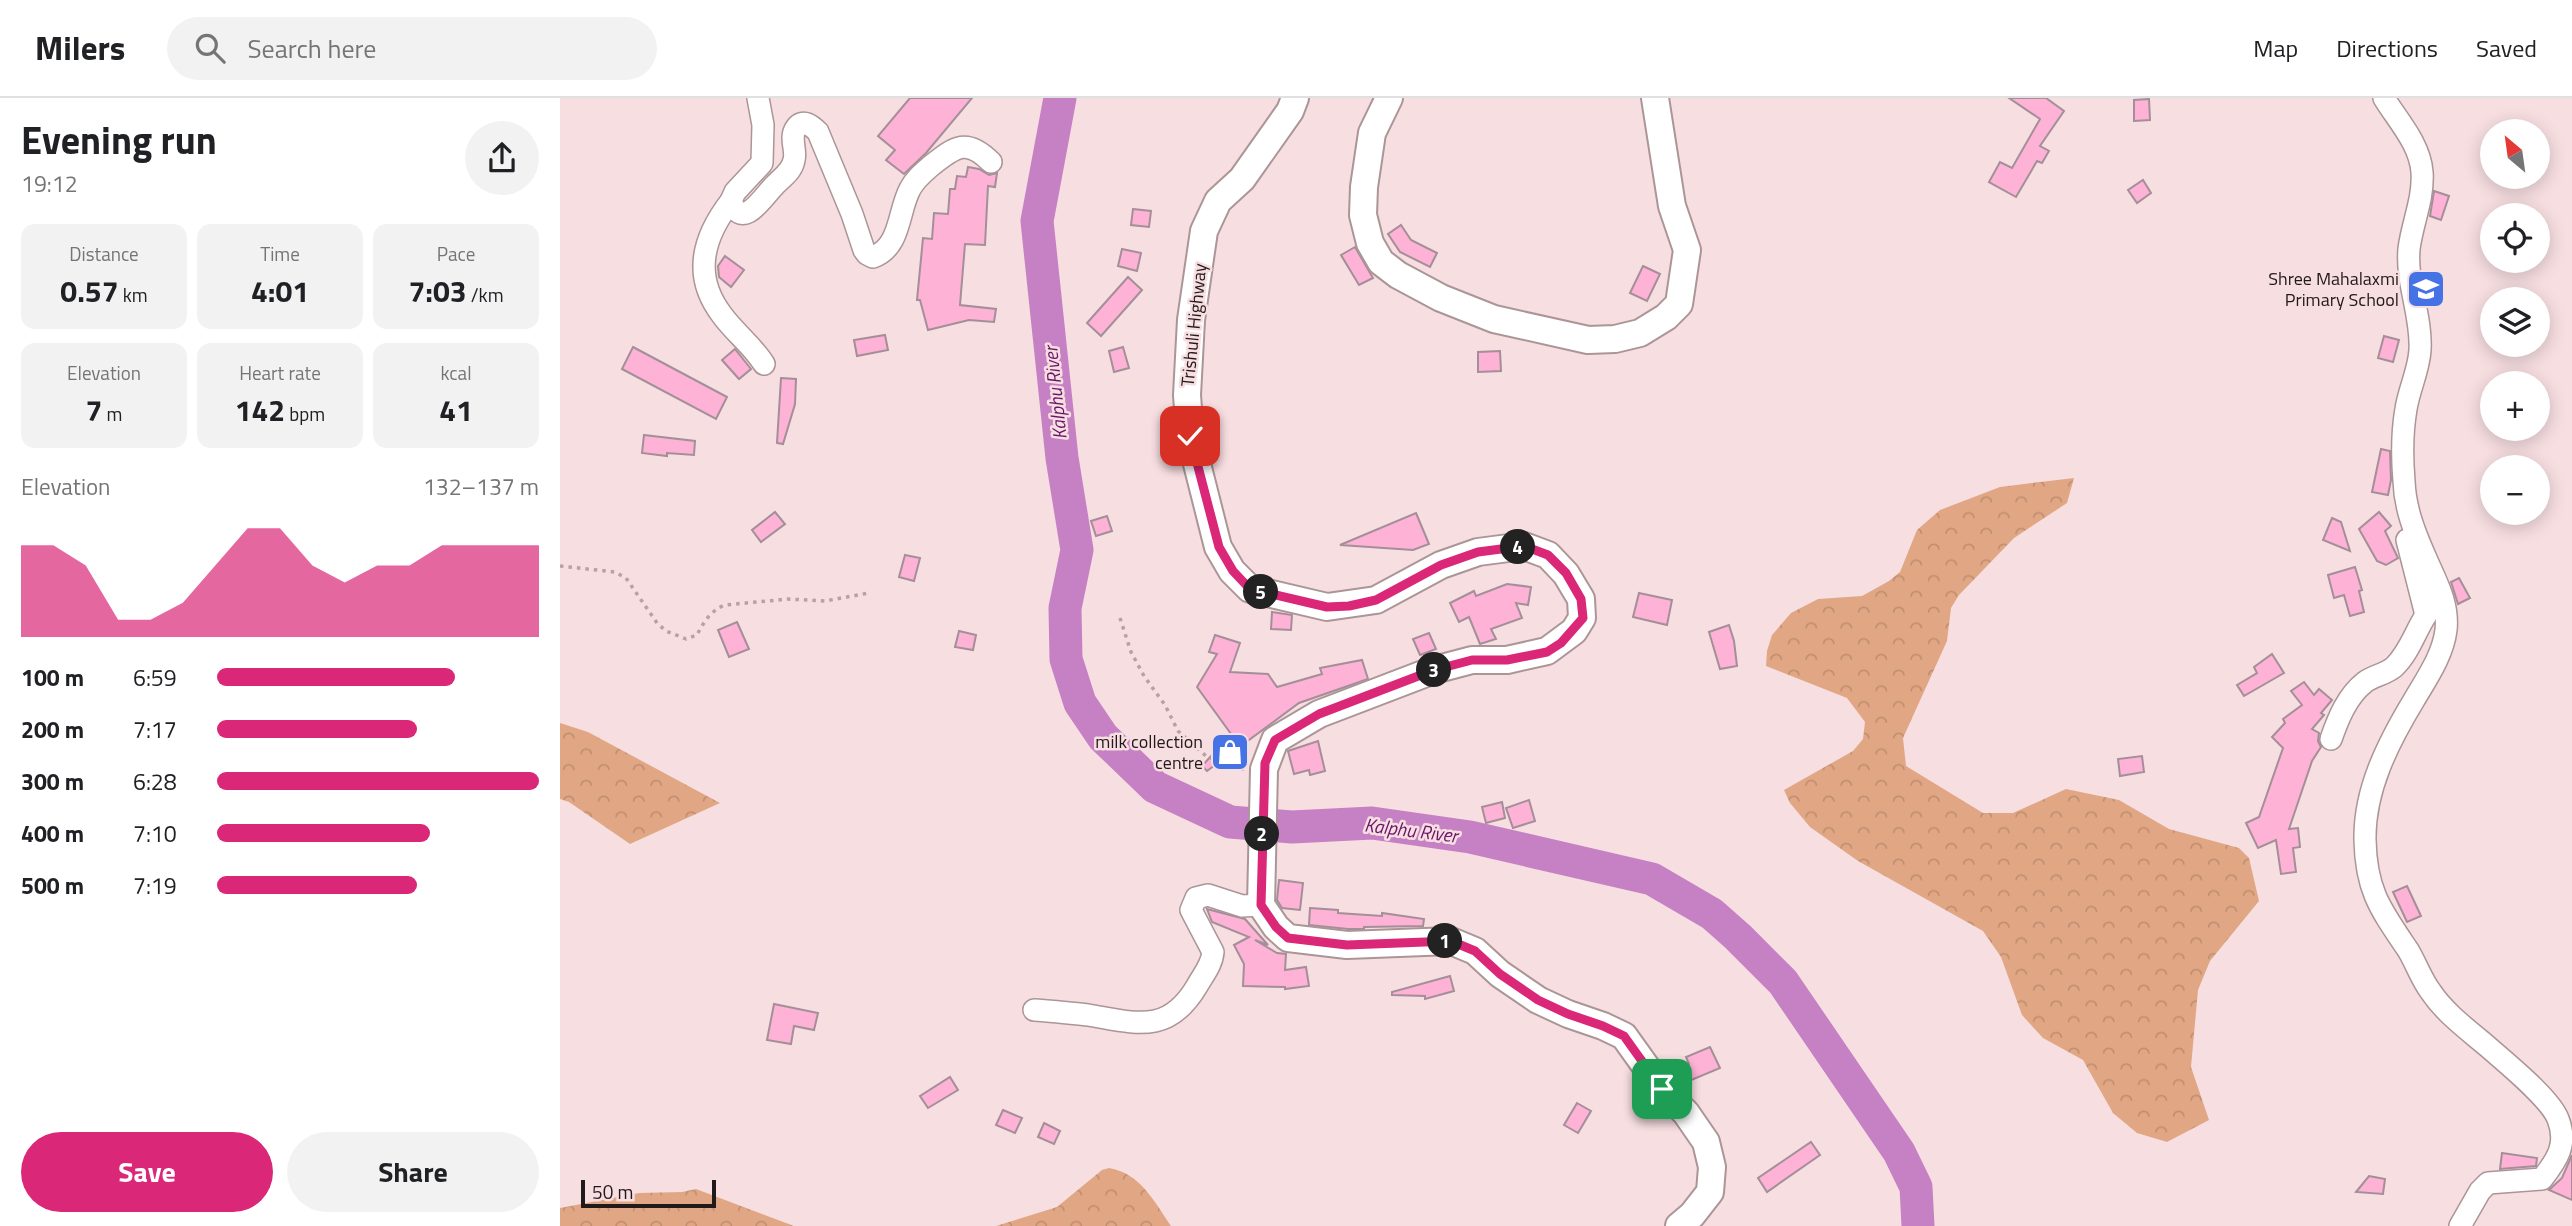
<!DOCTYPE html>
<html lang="en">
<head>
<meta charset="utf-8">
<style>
	body { margin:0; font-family:"Titillium Web",sans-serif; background:#f2f2f2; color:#202124; height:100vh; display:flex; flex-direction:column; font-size:26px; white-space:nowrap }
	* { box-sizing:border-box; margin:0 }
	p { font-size:23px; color:#757577 }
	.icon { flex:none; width:38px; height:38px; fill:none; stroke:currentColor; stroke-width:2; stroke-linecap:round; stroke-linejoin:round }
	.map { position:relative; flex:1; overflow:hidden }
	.side { display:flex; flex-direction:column; background:#fff; width:560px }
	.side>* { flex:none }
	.needle { width:46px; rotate:331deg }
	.controls { position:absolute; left:1920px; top:21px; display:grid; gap:14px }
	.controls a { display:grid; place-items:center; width:70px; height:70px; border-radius:50%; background:#fff; box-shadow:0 4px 18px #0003; font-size:35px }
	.scale { position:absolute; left:21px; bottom:18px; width:135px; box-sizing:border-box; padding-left:7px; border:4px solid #22191a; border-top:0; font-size:19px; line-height:24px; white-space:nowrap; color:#22191a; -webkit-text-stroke:5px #f7dee1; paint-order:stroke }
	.pin { position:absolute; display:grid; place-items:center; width:60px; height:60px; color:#fff; margin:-30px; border-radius:14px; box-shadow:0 4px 10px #0006 }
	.km { position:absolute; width:35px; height:35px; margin:-18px; border-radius:50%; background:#222; color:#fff; font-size:19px; line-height:35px; text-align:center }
	.round { display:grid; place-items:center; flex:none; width:74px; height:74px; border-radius:37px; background:#f2f2f2 }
	.summary { display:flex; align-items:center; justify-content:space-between; height:119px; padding:0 21px }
	h1 { font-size:38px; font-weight:700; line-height:52px }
	.metrics { display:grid; grid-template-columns:repeat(3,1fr); gap:10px; height:119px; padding:7px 21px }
	.metrics div { display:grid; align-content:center; border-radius:14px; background:#f2f2f2; text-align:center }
	.metrics b { font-size:30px; font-weight:700 }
	.metrics small { font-size:19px; font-weight:400 }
	.metrics p { font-size:19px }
	.chart { height:196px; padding:14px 21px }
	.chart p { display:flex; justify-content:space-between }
	.chart svg { width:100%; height:126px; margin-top:7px; fill:#db2777; opacity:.7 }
	.primary-button { display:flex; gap:14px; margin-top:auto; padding:14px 21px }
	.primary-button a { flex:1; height:80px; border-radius:42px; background:#db2777; color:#fff; font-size:28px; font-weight:700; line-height:80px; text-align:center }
	.primary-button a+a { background:#f2f2f2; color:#202124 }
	ul { padding:0 21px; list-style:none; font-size:23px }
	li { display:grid; grid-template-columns:112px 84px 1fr; align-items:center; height:52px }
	li i { height:18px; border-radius:9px; background:#db2777 }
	header { display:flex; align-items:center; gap:42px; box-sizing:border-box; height:98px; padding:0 35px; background:#fff; border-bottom:2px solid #e0e0e0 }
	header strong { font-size:33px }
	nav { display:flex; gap:38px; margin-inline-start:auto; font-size:24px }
	.search { width:490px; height:63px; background:#f2f2f2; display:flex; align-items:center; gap:18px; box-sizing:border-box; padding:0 24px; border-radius:38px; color:#757577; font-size:26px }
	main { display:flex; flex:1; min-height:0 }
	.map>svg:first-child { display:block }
	.forest { fill:url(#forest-crowns) }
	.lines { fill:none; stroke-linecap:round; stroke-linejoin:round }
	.river { stroke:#c681c4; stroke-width:33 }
	.building { fill:#fdb2d6; stroke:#a48f98; stroke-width:2 }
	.minor-casing { stroke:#ab9597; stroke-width:24 }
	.tertiary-casing { stroke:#ab9597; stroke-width:30 }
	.path { stroke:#b6a2a4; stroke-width:3.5; stroke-dasharray:3.5 5; stroke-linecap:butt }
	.minor { stroke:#fff; stroke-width:21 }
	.tertiary { stroke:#fff; stroke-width:26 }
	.route-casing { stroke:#fff; stroke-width:14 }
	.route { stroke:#db2777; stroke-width:9 }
	.labels { text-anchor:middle; stroke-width:5; stroke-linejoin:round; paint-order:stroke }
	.poi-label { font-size:18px; fill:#22191a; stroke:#f7dee1; text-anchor:end }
	.street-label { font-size:18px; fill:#22191a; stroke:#f7dee1 }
	.water-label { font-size:19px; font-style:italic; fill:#691569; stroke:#f7dee1 }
</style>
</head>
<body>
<header>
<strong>Milers</strong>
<div class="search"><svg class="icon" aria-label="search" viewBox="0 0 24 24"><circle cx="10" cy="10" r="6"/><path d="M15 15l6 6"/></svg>Search here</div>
<nav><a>Map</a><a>Directions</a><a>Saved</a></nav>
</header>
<main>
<section class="side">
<div class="summary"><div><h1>Evening run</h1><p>19:12</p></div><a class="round"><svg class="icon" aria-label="share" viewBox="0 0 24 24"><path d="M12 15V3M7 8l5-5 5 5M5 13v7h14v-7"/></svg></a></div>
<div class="metrics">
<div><p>Distance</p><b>0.57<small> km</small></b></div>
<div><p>Time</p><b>4:01</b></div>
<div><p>Pace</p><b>7:03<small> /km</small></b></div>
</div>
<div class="metrics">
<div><p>Elevation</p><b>7<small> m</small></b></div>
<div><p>Heart rate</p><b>142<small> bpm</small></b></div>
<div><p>kcal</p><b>41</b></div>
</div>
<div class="chart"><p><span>Elevation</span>132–137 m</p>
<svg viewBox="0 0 160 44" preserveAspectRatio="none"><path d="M0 44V12L10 12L20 19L30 38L40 38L50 32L60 19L70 6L80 6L90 19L100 25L110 19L120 19L130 12L140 12L150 12L160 12V44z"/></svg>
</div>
<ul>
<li><b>100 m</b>6:59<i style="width:74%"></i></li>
<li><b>200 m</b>7:17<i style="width:62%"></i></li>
<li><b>300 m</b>6:28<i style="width:100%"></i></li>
<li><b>400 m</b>7:10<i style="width:66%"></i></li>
<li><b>500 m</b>7:19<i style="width:62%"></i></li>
</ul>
<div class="primary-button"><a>Save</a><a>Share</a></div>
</section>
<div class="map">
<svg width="2012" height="1128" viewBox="0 0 2012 1128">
	<defs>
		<pattern id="forest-crowns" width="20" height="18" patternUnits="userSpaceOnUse" patternTransform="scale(1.75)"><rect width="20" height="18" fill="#e1a784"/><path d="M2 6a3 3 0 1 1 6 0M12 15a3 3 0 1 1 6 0" fill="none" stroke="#c18f71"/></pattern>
	</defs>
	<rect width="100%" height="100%" fill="#f7dee1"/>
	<g class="forest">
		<path d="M 1514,380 L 1507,405 L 1454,440 L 1399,497 L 1391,510 L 1387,543 L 1343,640 L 1346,668 L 1423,715 L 1453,715 L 1506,691 L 1559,702 L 1609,731 L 1679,750 L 1689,760 L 1699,803 L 1650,863 L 1638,892 L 1631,969 L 1649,1022 L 1607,1044 L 1577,1035 L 1553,1015 L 1523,962 L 1483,940 L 1462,917 L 1441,859 L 1423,833 L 1298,763 L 1250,729 L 1230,705 L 1224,692 L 1293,653 L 1303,641 L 1305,624 L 1287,600 L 1206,568 L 1207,553 L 1212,537 L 1231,515 L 1258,501 L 1302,498 L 1329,483 L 1340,474 L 1357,432 L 1380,412 L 1440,389 Z"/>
		<path d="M 0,625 L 28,634 L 160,705 L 70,746 L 9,704 L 0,701 Z"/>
		<path d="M 549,1070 C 580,1075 594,1103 611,1128 L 436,1128 L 497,1109 L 542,1072 Z"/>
		<path d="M 136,1091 L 234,1128 L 0,1128 L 0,1110 L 79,1095 L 122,1094 Z"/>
	</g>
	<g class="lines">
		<path class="river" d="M 500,0 L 477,123 L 502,360 L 517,452 L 505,510 L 506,561 L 520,605 L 543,639 L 595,689 L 670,724 L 732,729 L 812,725 L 910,739 L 1092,781 L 1152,816 L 1178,839 L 1223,884 L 1339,1054 L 1356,1089 L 1358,1128"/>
	</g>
	<g class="building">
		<path d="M 350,0 L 412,0 L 366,55 L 344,76 L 326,62 L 335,52 L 318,38 Z"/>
		<path d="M 1449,0 L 1486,0 L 1504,13 L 1480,48 L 1489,53 L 1482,65 L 1477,63 L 1456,99 L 1429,84 L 1440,64 L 1452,70 L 1480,21 Z"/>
		<path d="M 1589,1 L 1590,22 L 1574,23 L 1574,2 Z"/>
		<path d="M 408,69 L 419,71 L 429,77 L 437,75 L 435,89 L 428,88 L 425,147 L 405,146 L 400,207 L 436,211 L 434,224 L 409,222 L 368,232 L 360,202 L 357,202 L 363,140 L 372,141 L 374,115 L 388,116 L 390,91 L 395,91 L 397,78 L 406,79 Z"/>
		<path d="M 1583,82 L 1591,95 L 1577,105 L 1568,92 Z"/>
		<path d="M 1874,93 L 1889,98 L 1881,122 L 1870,118 Z"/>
		<path d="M 573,111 L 591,113 L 589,129 L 571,127 Z"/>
		<path d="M 841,127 L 851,142 L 877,155 L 870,169 L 840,154 L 828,136 Z"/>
		<path d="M 795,149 L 813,180 L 799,187 L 781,157 Z"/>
		<path d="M 562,151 L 581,155 L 577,173 L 558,168 Z"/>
		<path d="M 165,158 L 184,172 L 171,189 L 159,179 L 158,168 Z"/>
		<path d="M 1083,168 L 1100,176 L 1087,203 L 1070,195 Z"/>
		<path d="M 568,179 L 582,192 L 541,238 L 527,225 Z"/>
		<path d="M 325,237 L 328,252 L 297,258 L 294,242 Z"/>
		<path d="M 1824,238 L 1839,242 L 1833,264 L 1818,260 Z"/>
		<path d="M 73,249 L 167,299 L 156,321 L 62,271 Z"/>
		<path d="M 563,249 L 569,270 L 554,274 L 549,253 Z"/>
		<path d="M 175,251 L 191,271 L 179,281 L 162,262 Z"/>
		<path d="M 940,253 L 941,273 L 918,274 L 918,254 Z"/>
		<path d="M 221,280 L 236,281 L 235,306 L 223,346 L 217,345 Z"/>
		<path d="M 84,337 L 135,343 L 134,357 L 107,355 L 107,358 L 82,355 Z"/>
		<path d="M 1821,351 L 1830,353 L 1831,382 L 1828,397 L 1812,394 Z"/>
		<path d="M 215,414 L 225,426 L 201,444 L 192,432 Z"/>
		<path d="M 1819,414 L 1831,428 L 1825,433 L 1838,460 L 1826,467 L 1817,463 L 1799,431 Z"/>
		<path d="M 856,415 L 869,446 L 853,452 L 780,447 Z"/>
		<path d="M 547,418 L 552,433 L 536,438 L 531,423 Z"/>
		<path d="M 1772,420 L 1781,424 L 1790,453 L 1763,442 Z"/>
		<path d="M 345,457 L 360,460 L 354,483 L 339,479 Z"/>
		<path d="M 1795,469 L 1802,492 L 1799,493 L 1804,514 L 1790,518 L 1784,497 L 1774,500 L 1768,477 Z"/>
		<path d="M 1899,480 L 1910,500 L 1898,506 L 1891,484 Z"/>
		<path d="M 947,486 L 971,489 L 968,507 L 956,505 L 962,520 L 931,531 L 936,541 L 920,546 L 909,519 L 899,524 L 890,505 L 914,493 L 916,498 Z"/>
		<path d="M 1079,495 L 1112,502 L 1107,527 L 1073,519 Z"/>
		<path d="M 712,514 L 732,517 L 731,532 L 711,531 Z"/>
		<path d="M 177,524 L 189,551 L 169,559 L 158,532 Z"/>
		<path d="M 1169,527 L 1174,543 L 1177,568 L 1160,571 L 1149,534 Z"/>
		<path d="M 399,533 L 416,537 L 413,552 L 395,549 Z"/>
		<path d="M 869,535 L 876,551 L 860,557 L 853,541 Z"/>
		<path d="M 655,537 L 680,545 L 670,574 L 708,576 L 717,589 L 762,576 L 760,570 L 802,562 L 808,581 L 739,605 L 647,673 L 642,668 L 671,636 L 637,589 L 657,556 L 649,554 Z"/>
		<path d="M 1712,556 L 1724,575 L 1684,598 L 1677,587 L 1697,575 L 1694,569 Z"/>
		<path d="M 1744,584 L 1754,597 L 1759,591 L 1772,602 L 1761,615 L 1764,617 L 1752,631 L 1759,635 L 1758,643 L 1761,649 L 1752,663 L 1729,731 L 1738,730 L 1740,749 L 1733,750 L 1736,774 L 1721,776 L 1716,742 L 1698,750 L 1686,725 L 1699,719 L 1723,650 L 1712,639 L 1725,625 L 1723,621 L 1742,607 L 1731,593 Z"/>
		<path d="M 758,643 L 765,673 L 750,677 L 749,672 L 734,676 L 728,653 Z"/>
		<path d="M 1582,658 L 1584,674 L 1560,678 L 1558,661 Z"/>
		<path d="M 969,702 L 975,723 L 953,730 L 946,710 Z"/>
		<path d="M 942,704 L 945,720 L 926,725 L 922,709 Z"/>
		<path d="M 719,782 L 743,785 L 740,812 L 722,810 L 717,802 Z"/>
		<path d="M 1847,788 L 1861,818 L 1847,824 L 1833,794 Z"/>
		<path d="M 750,810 L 778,812 L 778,815 L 822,818 L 822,815 L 864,821 L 863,828 L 804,829 L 804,831 L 788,831 L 749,827 Z"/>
		<path d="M 647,811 L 685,821 L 708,847 L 695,842 L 717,855 L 726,856 L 725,872 L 746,869 L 749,888 L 725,891 L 725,889 L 683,888 L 684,866 L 674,847 L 689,839 L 652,824 Z"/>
		<path d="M 890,878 L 894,893 L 865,901 L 865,898 L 832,897 L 832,894 Z"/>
		<path d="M 214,906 L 258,915 L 254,932 L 234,928 L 231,946 L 207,942 Z"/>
		<path d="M 1150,949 L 1160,970 L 1129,983 L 1123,969 L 1129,966 L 1126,959 Z"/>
		<path d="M 390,979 L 398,992 L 368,1010 L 360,998 Z"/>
		<path d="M 1017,1005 L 1031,1013 L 1018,1035 L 1004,1027 Z"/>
		<path d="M 443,1012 L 462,1020 L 455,1035 L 436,1027 Z"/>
		<path d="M 484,1025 L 500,1033 L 494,1046 L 478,1039 Z"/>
		<path d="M 1251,1044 L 1260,1057 L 1207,1094 L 1198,1080 Z"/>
		<path d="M 1942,1055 L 1977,1060 L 1976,1068 L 1940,1071 Z"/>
		<path d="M 2012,1057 L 2012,1102 L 1989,1092 L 2002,1080 Z"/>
		<path d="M 1809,1078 L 1825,1081 L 1823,1096 L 1796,1094 Z"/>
	</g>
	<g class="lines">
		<defs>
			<g id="minor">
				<path d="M 198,0 L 203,27 L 202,65 L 175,94 L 171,103 C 182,134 203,99 214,88 C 221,80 232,74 234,62 C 237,52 229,40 236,30 C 243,20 252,28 258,34 L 292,116 L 304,152 L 307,156 L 313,159 C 341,149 338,113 350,91 C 355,81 364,74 372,67 C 396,48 407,40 431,64"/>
				<path d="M 1824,0 C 1838,23 1860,46 1862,74 C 1864,100 1852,126 1849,151 C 1846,186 1862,218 1860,252 C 1859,272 1849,291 1846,311 C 1842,334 1842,359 1844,383 C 1845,410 1854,433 1865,458 C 1875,482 1889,504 1886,532 C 1883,557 1867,580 1854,602 C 1828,645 1804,692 1805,742 C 1806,793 1821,812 1848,852 C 1856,865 1861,881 1871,894 C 1885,915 1908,932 1927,948 C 1945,964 1990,1000 1998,1021 C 2008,1046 1997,1062 1982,1081 L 1928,1085 L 1920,1093 L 1900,1128"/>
				<path d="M 171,103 C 143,139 132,178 162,217 C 175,235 192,247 204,266"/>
				<path d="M 1771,641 C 1778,621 1787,598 1805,584 C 1813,578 1826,576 1834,569 C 1849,555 1855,534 1866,517 L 1847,442"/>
				<path d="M 474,912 C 492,913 510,915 528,917 C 576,925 608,937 637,888 C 643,877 652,867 653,854 L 631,812 L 636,800 L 648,797 L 682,808 L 701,807"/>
			</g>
			<g id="tertiary">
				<path d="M 735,0 L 730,13 L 682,81 L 658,103 L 644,133 L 631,222 L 627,297 L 630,338 L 658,449 L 672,473 L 690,491 L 767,509 L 816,502 L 881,467 L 918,454 L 964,448 L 988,457 L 1006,476 L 1021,501 L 1022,520 L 1014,533 L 987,553 L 947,562 L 912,562 L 874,572 L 759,616 L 715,642 L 704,671 L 701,807 L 716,829 L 728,840 L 787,847 L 891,843 L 915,853 L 940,876 L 978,902 L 1008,916 L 1043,928 L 1064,938 L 1102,991 L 1126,1015 L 1146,1044 L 1152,1069 L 1150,1094 L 1132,1117 L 1119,1128"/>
				<path d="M 829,0 L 812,35 L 804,89 L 803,117 L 810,145 L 821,164 L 838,177 L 881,200 L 934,221 L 1028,242 L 1055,241 L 1080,235 L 1106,219 L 1119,206 L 1127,152 L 1112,108 L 1095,0"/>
			</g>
		</defs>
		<use href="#minor" class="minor-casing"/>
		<use href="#tertiary" class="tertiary-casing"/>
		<g class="path">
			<path d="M 0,468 L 55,474 L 66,480 L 97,525 L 106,533 L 126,541 L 137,537 C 143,525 151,512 165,507 L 228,501 L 265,503 L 309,495"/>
			<path d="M 560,520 L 571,554 L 584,578 L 605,607 L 618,633 L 646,658 L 673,671 L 684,671"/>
		</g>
		<use href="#minor" class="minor"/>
		<use href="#tertiary" class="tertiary"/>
	</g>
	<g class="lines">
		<defs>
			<path id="route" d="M 630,338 L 659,449 L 673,473 L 690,491 L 767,509 L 789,508 L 816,502 L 881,467 L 918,454 L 964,448 L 988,457 L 1006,475 L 1021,501 L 1023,520 L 1001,545 L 987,554 L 947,562 L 912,562 L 874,572 L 759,616 L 715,642 L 705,665 L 701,807 L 716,829 L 728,840 L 787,847 L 891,843 L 915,853 L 940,876 L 978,902 L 1008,916 L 1043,928 L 1064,938 L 1102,991"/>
		</defs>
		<use href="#route" class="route-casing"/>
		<use href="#route" class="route"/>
	</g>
	<defs>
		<symbol id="school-square" viewBox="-11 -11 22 22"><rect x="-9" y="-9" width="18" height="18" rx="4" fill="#4573e5" stroke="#f7dee1"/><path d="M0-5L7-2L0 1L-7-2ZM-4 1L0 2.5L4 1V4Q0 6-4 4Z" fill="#fff"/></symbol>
		<symbol id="shop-square" viewBox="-11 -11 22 22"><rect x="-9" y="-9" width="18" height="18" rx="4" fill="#4573e5" stroke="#f7dee1"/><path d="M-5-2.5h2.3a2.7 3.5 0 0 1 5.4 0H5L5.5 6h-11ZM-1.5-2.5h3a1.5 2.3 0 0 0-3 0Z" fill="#fff"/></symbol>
	</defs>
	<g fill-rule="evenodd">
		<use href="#school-square" x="1844" y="169" width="44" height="44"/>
		<use href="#shop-square" x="648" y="632" width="44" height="44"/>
	</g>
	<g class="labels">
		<g class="poi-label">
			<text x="1839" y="187">Shree Mahalaxmi<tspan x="1839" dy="21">Primary School</tspan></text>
			<text x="643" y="650">milk collection<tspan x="643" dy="21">centre</tspan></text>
		</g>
		<g class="street-label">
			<text transform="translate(634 227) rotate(-84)" y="6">Trishuli Highway</text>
		</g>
		<g class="water-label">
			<text transform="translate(495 295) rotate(-96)" y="7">Kalphu River</text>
			<text transform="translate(851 732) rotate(7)" y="7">Kalphu River</text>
		</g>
	</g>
</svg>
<div class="controls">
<a><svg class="needle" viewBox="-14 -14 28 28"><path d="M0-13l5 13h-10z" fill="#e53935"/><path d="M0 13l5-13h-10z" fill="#757577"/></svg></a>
<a><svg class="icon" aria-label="locate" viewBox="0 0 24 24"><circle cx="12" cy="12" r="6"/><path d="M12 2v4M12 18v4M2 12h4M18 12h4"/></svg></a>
<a><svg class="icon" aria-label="layers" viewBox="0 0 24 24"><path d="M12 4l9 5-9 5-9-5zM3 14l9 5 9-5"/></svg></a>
<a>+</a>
<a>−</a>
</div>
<div class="scale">50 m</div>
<div class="pin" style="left:1102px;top:991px;background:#1e9e55"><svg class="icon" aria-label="arrive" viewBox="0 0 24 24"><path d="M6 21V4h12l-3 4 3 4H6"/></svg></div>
<div class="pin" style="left:630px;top:338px;background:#d93025"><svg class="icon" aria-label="check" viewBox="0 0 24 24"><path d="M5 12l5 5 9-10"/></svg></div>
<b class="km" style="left:885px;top:843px">1</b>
<b class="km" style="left:702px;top:736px">2</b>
<b class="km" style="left:874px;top:572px">3</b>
<b class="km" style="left:958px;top:449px">4</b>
<b class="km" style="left:701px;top:494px">5</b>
</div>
</main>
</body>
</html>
